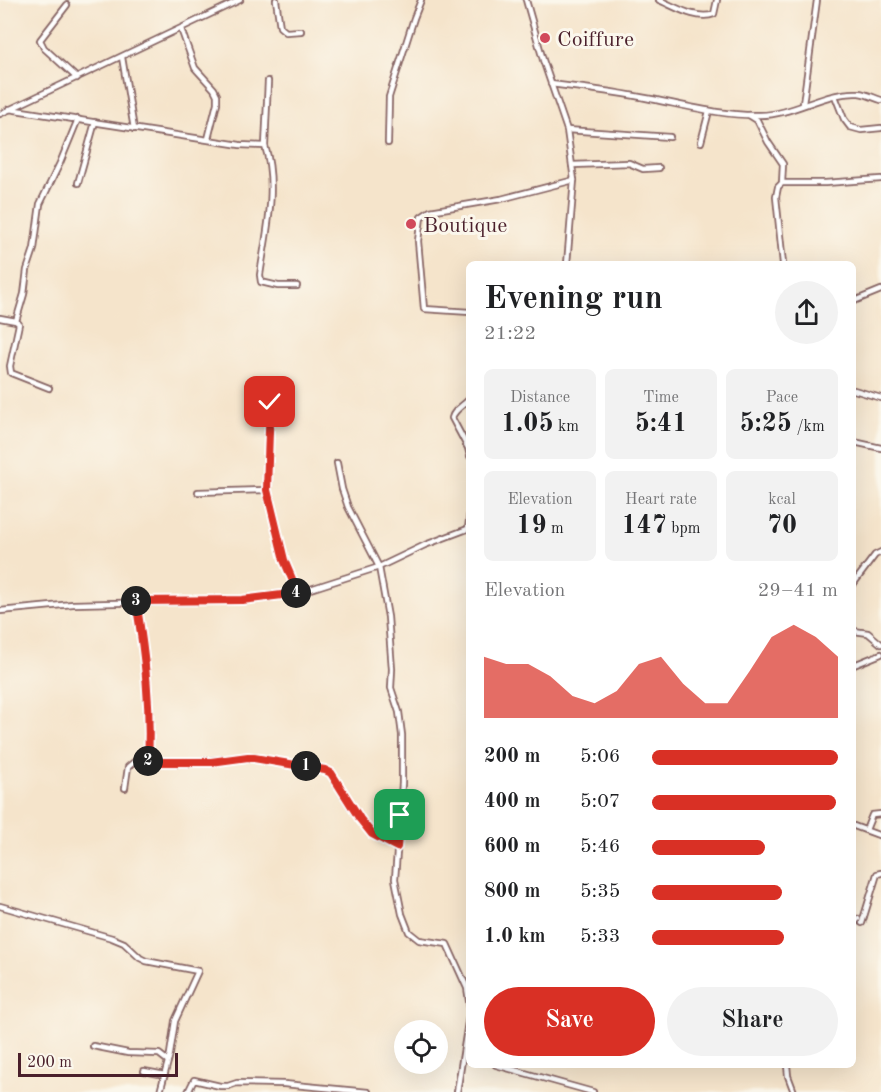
<!DOCTYPE html>
<html lang="en">
<head>
<meta charset="utf-8">
<style>
	body { margin:0; font-family:"Old Standard TT",serif; background:#f2f2f2; color:#202124; height:100vh; display:flex; flex-direction:column; font-size:22px; white-space:nowrap }
	* { box-sizing:border-box; margin:0 }
	p { font-size:20px; color:#757577 }
	.icon { flex:none; width:33px; height:33px; fill:none; stroke:currentColor; stroke-width:2; stroke-linecap:round; stroke-linejoin:round }
	.map { position:relative; flex:1; overflow:hidden }
	.panel { position:absolute; left:466px; top:261px; width:390px; height:807px; display:flex; flex-direction:column; background:#fff; border-radius:9px; box-shadow:0 6px 24px #0002 }
	.panel>* { flex:none }
	.fabs { position:absolute; left:394px; top:1020px; display:grid; gap:12px }
	.fabs a { display:grid; place-items:center; width:54px; height:54px; border-radius:50%; background:#fff; box-shadow:0 6px 24px #0002; font-size:30px }
	.scale { position:absolute; left:18px; bottom:15px; width:160px; box-sizing:border-box; padding-left:6px; border:3px solid #4a1f2b; border-top:0; font-size:16px; line-height:21px; white-space:nowrap; color:#4a1f2b; -webkit-text-stroke:4px #fbf7ec; paint-order:stroke }
	.pin { position:absolute; display:grid; place-items:center; width:51px; height:51px; color:#fff; margin:-26px; border-radius:12px; box-shadow:0 3px 9px #0006 }
	.km { position:absolute; width:30px; height:30px; margin:-15px; border-radius:50%; background:#222; color:#fff; font-size:16px; line-height:30px; text-align:center }
	.round { display:grid; place-items:center; flex:none; width:63px; height:63px; border-radius:32px; background:#f2f2f2 }
	.head { display:flex; align-items:center; justify-content:space-between; height:102px; padding:0 18px }
	h1 { font-size:33px; font-weight:700; line-height:45px }
	.metrics { display:grid; grid-template-columns:repeat(3,1fr); gap:9px; height:102px; padding:6px 18px }
	.metrics div { display:grid; align-content:center; border-radius:9px; background:#f2f2f2; text-align:center }
	.metrics b { font-size:26px; font-weight:700 }
	.metrics small { font-size:16px; font-weight:400 }
	.metrics p { font-size:16px }
	.chart { height:168px; padding:12px 18px }
	.chart p { display:flex; justify-content:space-between }
	.chart svg { width:100%; height:108px; margin-top:6px; fill:#d93025; opacity:.7 }
	.button { display:flex; gap:12px; margin-top:auto; padding:12px 18px }
	.button a { flex:1; height:69px; border-radius:36px; background:#d93025; color:#fff; font-size:24px; font-weight:700; line-height:69px; text-align:center }
	.button a+a { background:#f2f2f2; color:#202124 }
	ul { padding:0 18px; list-style:none; font-size:20px }
	li { display:grid; grid-template-columns:96px 72px 1fr; align-items:center; height:45px }
	li i { height:15px; border-radius:8px; background:#d93025 }
	.map>svg:first-child { display:block }
	.lines { fill:none; stroke-linecap:round; stroke-linejoin:round }
	.minor-casing { stroke:#866463; stroke-width:8 }
	.minor { stroke:#fff; stroke-width:4.5 }
	.route-casing { stroke:#fff; stroke-width:12 }
	.route { stroke:#d93025; stroke-width:8 }
	.poi-dot { fill:#d1495b; stroke:#fbf7ec; stroke-width:2 }
	.labels { text-anchor:middle; stroke-width:6; stroke-linejoin:round; paint-order:stroke }
	.poi-label { font-size:22px; fill:#4a1f2b; stroke:#fbf7ec; text-anchor:start }
</style>
</head>
<body>
<div class="map">
<svg width="881" height="1092" viewBox="0 0 881 1092">
	<rect width="100%" height="100%" fill="#fbf7ec"/>
	<filter id="ink" filterUnits="userSpaceOnUse"><feTurbulence type="fractalNoise" baseFrequency=".0167" numOctaves="2"/><feDisplacementMap in="SourceGraphic" scale="12" xChannelSelector="R" yChannelSelector="G"/><feConvolveMatrix kernelMatrix="1 2 1 2 8 2 1 2 1" color-interpolation-filters="sRGB"/></filter>
	<filter id="wash" filterUnits="userSpaceOnUse"><feTurbulence type="fractalNoise" baseFrequency=".008" numOctaves="4" result="noise"/><feDisplacementMap in="SourceGraphic" scale="24" xChannelSelector="R" yChannelSelector="G"/><feGaussianBlur stdDeviation="1.35" result="paint"/><feColorMatrix in="noise" values="0 0 0 0 0 0 0 0 0 0 0 0 0 0 0 0 0 1.4 0 .05"/><feComposite in="paint" operator="in"/></filter>
	<g filter="url(#wash)">
		<rect width="100%" height="100%" fill="#f5e4cb"/>
	</g>
	<g filter="url(#ink)">
		<g class="lines">
			<defs>
				<g id="minor">
					<path d="M 276,0 L 280,27 L 286,32 L 301,31"/>
					<path d="M 526,0 L 543,60 L 567,130 L 574,180 L 567,264"/>
					<path d="M 659,0 C 674,6 697,21 714,14 L 717,0"/>
					<path d="M 67,5 L 40,40 L 44,48 L 77,78"/>
					<path d="M 181,29 L 195,68 L 214,89 L 217,95 L 217,103 L 208,139"/>
					<path d="M 122,57 L 134,129"/>
					<path d="M 268,81 L 265,146 C 278,187 266,234 260,275 L 261,282 L 278,286 L 297,286"/>
					<path d="M 551,84 C 584,88 618,92 651,99 C 687,106 723,116 760,115 C 794,115 825,91 859,93 C 867,94 874,98 881,100"/>
					<path d="M 835,96 L 844,119 L 850,127 L 861,130 L 881,128"/>
					<path d="M 803,104 L 817,0"/>
					<path d="M 9,109 L 240,145 L 265,146"/>
					<path d="M 0,114 L 240,0"/>
					<path d="M 749,115 L 757,120 L 768,142 L 783,164 L 782,183 L 778,187 L 776,197 L 783,264"/>
					<path d="M 567,130 L 670,137"/>
					<path d="M 701,142 L 709,111"/>
					<path d="M 388,143 L 389,97 L 414,18 L 421,0"/>
					<path d="M 572,165 L 629,163 L 643,169 L 659,168"/>
					<path d="M 78,183 L 95,122"/>
					<path d="M 782,183 L 825,183 L 881,179"/>
					<path d="M 854,301 L 881,290"/>
					<path d="M 470,312 L 424,309 L 418,241 L 421,217 L 430,211 L 501,199 L 574,180"/>
					<path d="M 0,318 L 16,321 L 19,324 L 10,366 L 11,373 L 49,388"/>
					<path d="M 16,321 L 24,294 L 27,270 L 34,249 L 40,204 L 60,163 L 78,119"/>
					<path d="M 854,390 L 881,398"/>
					<path d="M 470,398 C 465,405 454,409 452,418 L 468,448 L 470,456"/>
					<path d="M 270,402 L 267,490 L 284,560 L 298,593"/>
					<path d="M 854,442 L 881,448"/>
					<path d="M 337,463 L 342,489 L 348,507 L 379,567 L 388,617 L 392,669 L 391,688 L 399,712 L 402,735 L 402,783 L 395,879 L 402,914 L 409,932 L 419,940 L 447,944 L 467,988 L 470,1008"/>
					<path d="M 198,492 L 267,490"/>
					<path d="M 468,529 L 470,511"/>
					<path d="M 854,583 L 875,555 L 881,552"/>
					<path d="M 136,601 C 145,656 151,707 148,762"/>
					<path d="M 0,611 L 73,604 L 242,600 L 298,593 L 379,567 L 425,545 L 470,528"/>
					<path d="M 854,631 L 868,633 L 881,644"/>
					<path d="M 854,665 L 881,654"/>
					<path d="M 125,788 L 128,767 L 134,762 L 188,763 L 248,757 L 325,770 L 331,773 L 351,807 L 372,834 L 397,847"/>
					<path d="M 854,826 L 881,836"/>
					<path d="M 866,830 L 872,815 L 881,814"/>
					<path d="M 0,906 L 112,938 L 124,943 L 140,958 L 146,961 L 198,971 L 175,1021 L 170,1054 L 160,1092"/>
					<path d="M 854,923 L 858,919"/>
					<path d="M 862,923 L 877,874 L 881,873"/>
					<path d="M 93,1046 L 128,1053 L 159,1054 L 168,1061"/>
					<path d="M 496,1065 L 593,1092"/>
					<path d="M 787,1065 L 788,1076 L 794,1092"/>
					<path d="M 144,1071 L 165,1075"/>
					<path d="M 188,1092 L 194,1080 L 220,1086 L 228,1086 L 237,1083 L 284,1084 L 368,1092"/>
					<path d="M 457,1092 L 470,1010"/>
				</g>
			</defs>
			<use href="#minor" class="minor-casing"/>
			<use href="#minor" class="minor"/>
		</g>
	</g>
	<g class="lines" filter="url(#ink)">
		<defs>
			<path id="route" d="M 270,402 L 267,490 L 284,560 L 298,593 L 242,600 L 136,601 C 145,656 151,707 148,762 L 211,762 L 248,757 L 325,770 L 331,773 L 360,819 L 372,834 L 397,847 L 400,815"/>
		</defs>
		<use href="#route" class="route-casing"/>
		<use href="#route" class="route"/>
	</g>
	<g class="poi-dot">
		<circle cx="545" cy="38" r="6"/>
		<circle cx="411" cy="224" r="6"/>
	</g>
	<g class="labels">
		<g class="poi-label">
			<text x="557" y="46">Coiffure</text>
			<text x="423" y="232">Boutique</text>
		</g>
	</g>
</svg>
<div class="fabs">
<a><svg class="icon" aria-label="locate" viewBox="0 0 24 24"><circle cx="12" cy="12" r="6"/><path d="M12 2v4M12 18v4M2 12h4M18 12h4"/></svg></a>
</div>
<div class="scale">200 m</div>
<div class="pin" style="left:400px;top:815px;background:#1e9e55"><svg class="icon" aria-label="arrive" viewBox="0 0 24 24"><path d="M6 21V4h12l-3 4 3 4H6"/></svg></div>
<div class="pin" style="left:270px;top:402px;background:#d93025"><svg class="icon" aria-label="check" viewBox="0 0 24 24"><path d="M5 12l5 5 9-10"/></svg></div>
<b class="km" style="left:306px;top:766px">1</b>
<b class="km" style="left:148px;top:761px">2</b>
<b class="km" style="left:136px;top:601px">3</b>
<b class="km" style="left:296px;top:593px">4</b>
<section class="panel">
<div class="head"><div><h1>Evening run</h1><p>21:22</p></div><a class="round"><svg class="icon" aria-label="share" viewBox="0 0 24 24"><path d="M12 15V3M7 8l5-5 5 5M5 13v7h14v-7"/></svg></a></div>
<div class="metrics">
<div><p>Distance</p><b>1.05<small> km</small></b></div>
<div><p>Time</p><b>5:41</b></div>
<div><p>Pace</p><b>5:25<small> /km</small></b></div>
</div>
<div class="metrics">
<div><p>Elevation</p><b>19<small> m</small></b></div>
<div><p>Heart rate</p><b>147<small> bpm</small></b></div>
<div><p>kcal</p><b>70</b></div>
</div>
<div class="chart"><p><span>Elevation</span>29–41 m</p>
<svg viewBox="0 0 160 44" preserveAspectRatio="none"><path d="M0 44V19L10 22L20 22L30 27L40 35L50 38L60 33L70 22L80 19L90 30L100 38L110 38L120 25L130 11L140 6L150 11L160 19V44z"/></svg>
</div>
<ul>
<li><b>200 m</b>5:06<i style="width:100%"></i></li>
<li><b>400 m</b>5:07<i style="width:99%"></i></li>
<li><b>600 m</b>5:46<i style="width:61%"></i></li>
<li><b>800 m</b>5:35<i style="width:70%"></i></li>
<li><b>1.0 km</b>5:33<i style="width:71%"></i></li>
</ul>
<div class="button"><a>Save</a><a>Share</a></div>
</section>
</div>
</body>
</html>
